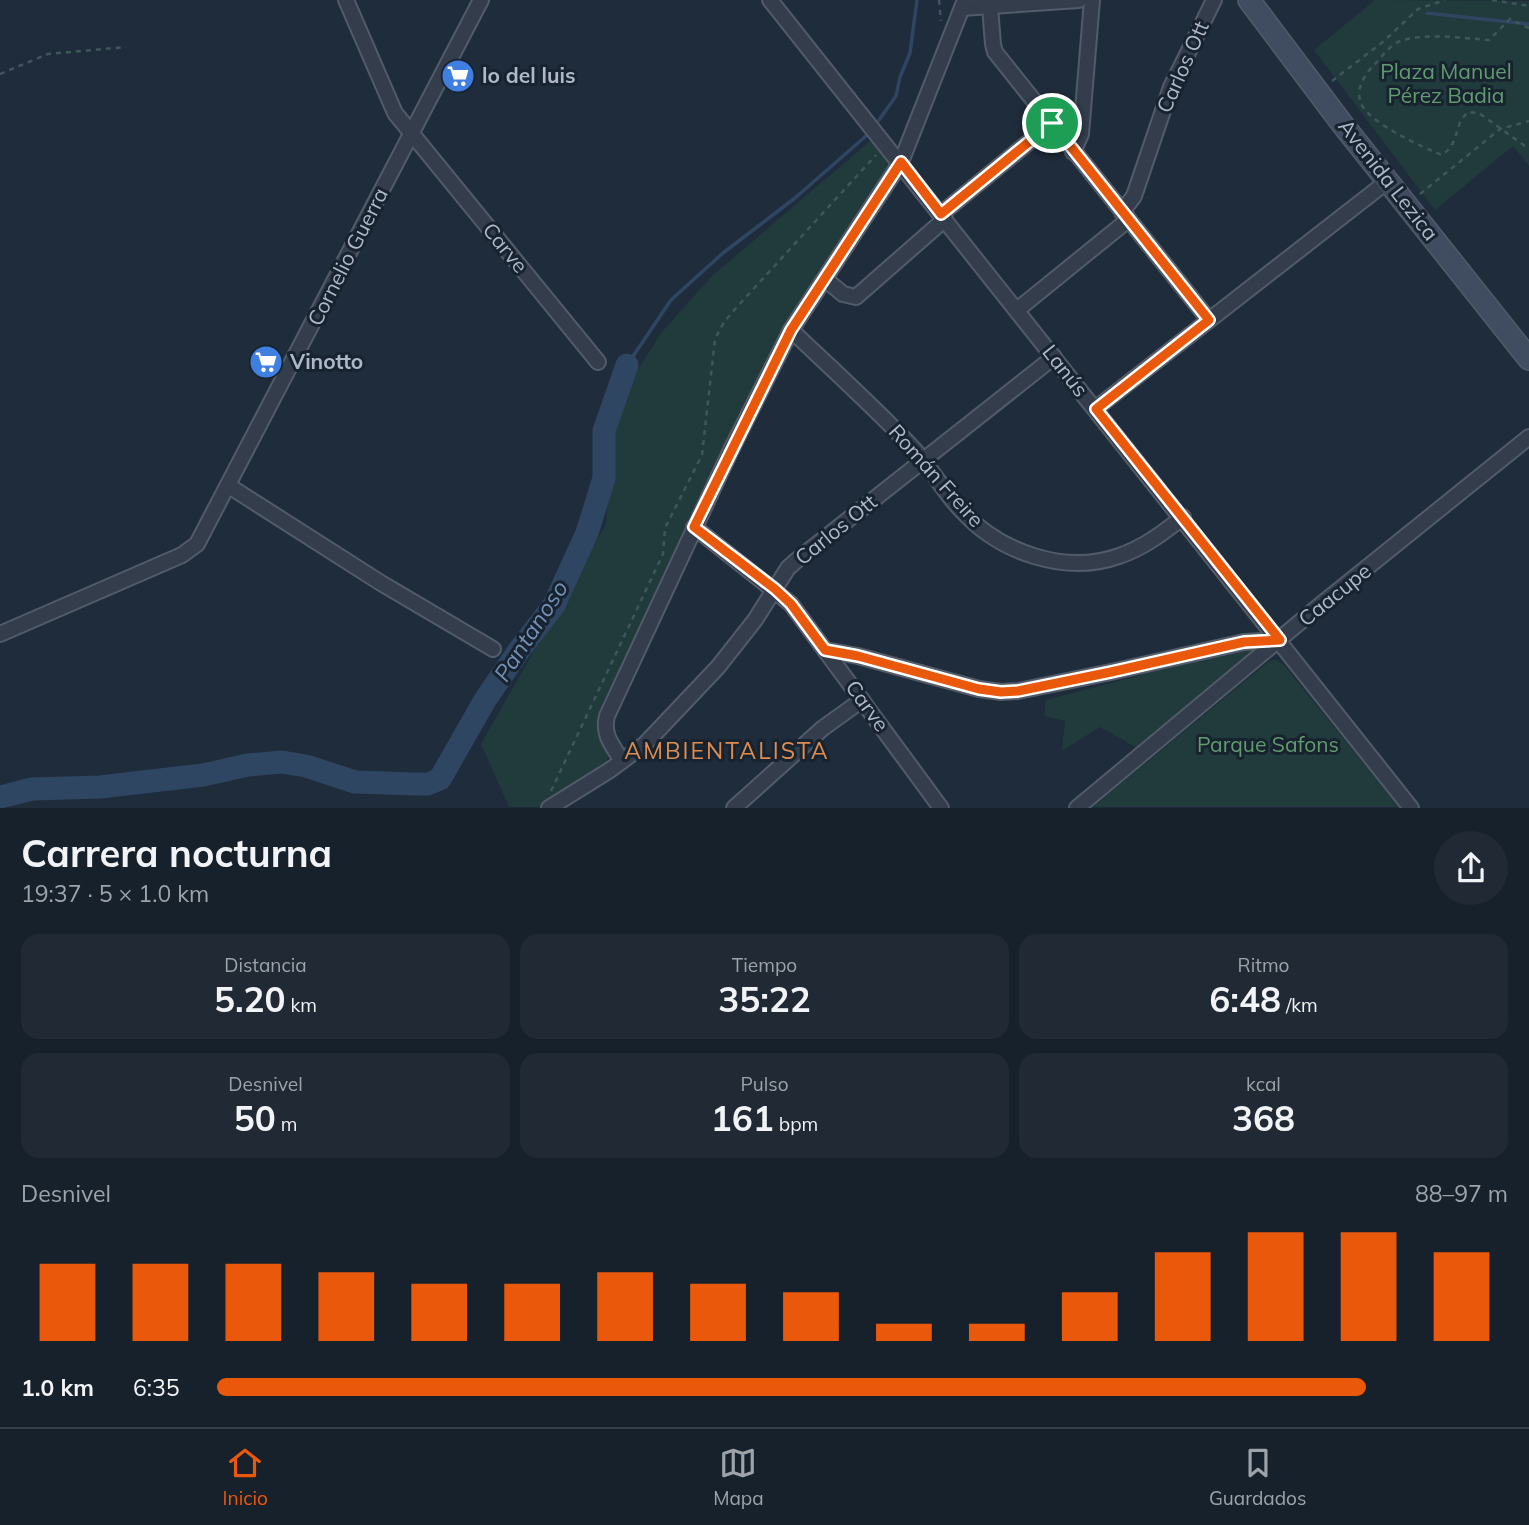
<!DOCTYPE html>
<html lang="es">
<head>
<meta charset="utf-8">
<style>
	body { margin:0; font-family:Mulish,sans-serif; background:#202934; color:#f1f3f6; height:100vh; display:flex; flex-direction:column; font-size:26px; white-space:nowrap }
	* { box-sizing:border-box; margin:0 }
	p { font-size:23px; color:#9ea3a9 }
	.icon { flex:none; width:38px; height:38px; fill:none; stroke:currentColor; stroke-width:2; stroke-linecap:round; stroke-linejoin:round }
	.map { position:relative; height:808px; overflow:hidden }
	.panel { display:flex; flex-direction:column; background:#17212c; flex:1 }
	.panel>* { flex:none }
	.pin { position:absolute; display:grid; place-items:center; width:60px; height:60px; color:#fff; margin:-30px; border:4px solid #fff; border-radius:50%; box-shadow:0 2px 7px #0007 }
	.round { display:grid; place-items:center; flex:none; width:74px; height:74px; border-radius:37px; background:#202934 }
	.summary { display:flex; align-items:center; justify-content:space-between; height:119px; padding:0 21px }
	h1 { font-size:38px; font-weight:700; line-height:52px }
	.metrics { display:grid; grid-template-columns:repeat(3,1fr); gap:10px; height:119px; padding:7px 21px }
	.metrics div { display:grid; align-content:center; border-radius:18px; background:#202934; text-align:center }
	.metrics b { font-size:35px; font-weight:700 }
	.metrics small { font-size:19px; font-weight:400 }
	.metrics p { font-size:19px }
	.chart { height:196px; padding:14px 21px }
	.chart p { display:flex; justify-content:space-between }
	.chart svg { width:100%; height:126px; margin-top:7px; stroke:#ea580c; stroke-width:6 }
	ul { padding:0 21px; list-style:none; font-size:23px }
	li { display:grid; grid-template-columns:112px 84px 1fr; align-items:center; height:52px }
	li i { height:18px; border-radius:9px; background:#ea580c }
	.tab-bar { display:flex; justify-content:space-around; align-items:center; height:98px; border-top:2px solid #363e48; background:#17212c; font-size:19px; color:#9ea3a9 }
	.tab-bar a { display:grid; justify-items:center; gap:4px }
	.tab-bar .on { color:#ea580c }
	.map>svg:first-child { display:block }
	.green { fill:#213a3c }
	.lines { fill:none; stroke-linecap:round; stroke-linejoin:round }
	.stream { stroke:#2f4663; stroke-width:3.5 }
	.river { stroke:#2f4663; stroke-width:23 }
	.street-casing { stroke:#515b69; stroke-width:18 }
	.secondary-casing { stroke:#515b69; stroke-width:24 }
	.path { stroke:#3f575a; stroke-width:2.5; stroke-dasharray:5 5; stroke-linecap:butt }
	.street { stroke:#333d4c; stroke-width:14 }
	.secondary { stroke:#404c5f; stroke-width:21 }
	.route-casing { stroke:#fff; stroke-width:14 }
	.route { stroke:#ea580c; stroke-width:9 }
	.labels { text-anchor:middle; stroke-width:6; stroke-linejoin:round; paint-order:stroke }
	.street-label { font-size:21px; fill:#aeb8c8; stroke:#182330 }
	.park-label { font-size:21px; fill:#629b6f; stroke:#182330 }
	.poi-label { font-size:21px; font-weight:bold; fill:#aeb8c8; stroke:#182330; text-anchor:start }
	.water-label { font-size:23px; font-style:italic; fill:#738fb3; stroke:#182330 }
	.neighbourhood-label { font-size:23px; letter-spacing:2px; fill:#de8d52; stroke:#182330 }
</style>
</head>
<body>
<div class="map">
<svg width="1529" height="808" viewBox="0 0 1529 808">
	<rect width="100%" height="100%" fill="#1f2c3b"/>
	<g class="green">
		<path d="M 1375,0 L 1529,1 L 1529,166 L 1513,146 L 1435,210 L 1314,50 Z"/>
		<path d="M 870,141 L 893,166 L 786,323 L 687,525 L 601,710 L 598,726 L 608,756 L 606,763 L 539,807 L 509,807 L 481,744 L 606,524 L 613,430 L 628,385 L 661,333 L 712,276 Z"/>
		<path d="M 1253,648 L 1254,649 L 1249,657 L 1137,748 L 1100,727 L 1062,751 L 1065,721 L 1044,716 L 1046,700 L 1241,649 Z"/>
		<path d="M 1275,659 L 1284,665 L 1399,807 L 1093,807 L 1267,663 Z"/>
	</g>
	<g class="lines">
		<g class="stream">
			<path d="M 1427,13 L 1529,24"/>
			<path d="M 879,120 L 896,96 L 900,77 L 910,53 L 917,0"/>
			<path d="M 627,365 L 671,300 L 723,253 L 795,198 L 866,136"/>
		</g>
		<path class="river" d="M 0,797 L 32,789 L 100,787 L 203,775 L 248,765 L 282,762 L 306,766 L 355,782 L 414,784 L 428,784 L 440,779 L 485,700 L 520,649 L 554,605 L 587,533 L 604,478 L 604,431 L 627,365"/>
		<defs>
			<g id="street">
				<path d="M 346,0 L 395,113 L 598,362"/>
				<path d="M 770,0 L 1411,808"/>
				<path d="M 990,7 L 993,44 L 995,52 L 1209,320"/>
				<path d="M 962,8 L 1079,0"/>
				<path d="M 1073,152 L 1081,134 L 1092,0"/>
				<path d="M 1122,212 L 1134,196 L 1171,87 L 1214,0"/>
				<path d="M 941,214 L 1052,123"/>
				<path d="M 825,279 L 843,294 L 856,297 L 945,219"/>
				<path d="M 1017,310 L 1128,220"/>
				<path d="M 791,330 C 831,368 872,405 910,445 C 930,465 943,492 963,512 C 1001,553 1066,575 1119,556 C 1143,548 1163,533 1183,517"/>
				<path d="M 1095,409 L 1389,180"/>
				<path d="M 229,486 L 381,583 L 493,649"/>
				<path d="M 694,527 L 791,604 L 941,808"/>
				<path d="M 0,634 L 182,555 L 197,544 L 481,0"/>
				<path d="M 825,650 L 858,656 L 979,689 L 1001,692 L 1018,691 L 1111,672 L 1244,642 L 1279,640"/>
				<path d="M 622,761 C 613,746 602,735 607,716 L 731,450 L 791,330 L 901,162 L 965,0"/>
				<path d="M 549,808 L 610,770 L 645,744 L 718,667 L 755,620 L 788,568 L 797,560 L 1054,357"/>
				<path d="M 734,808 L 823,728 L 862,700"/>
				<path d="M 1077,808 L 1318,607 L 1529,437"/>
			</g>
			<path id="secondary" d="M 1249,0 L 1343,125 L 1529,359"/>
		</defs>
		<use href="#street" class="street-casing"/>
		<use href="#secondary" class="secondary-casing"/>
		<g class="path">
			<path d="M 939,0 L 941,21"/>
			<path d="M 1492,0 L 1529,6"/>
			<path d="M 1529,28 L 1510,19 L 1489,40 C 1461,38 1430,33 1403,40 C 1390,44 1383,56 1374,65 C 1365,74 1355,89 1361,103 C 1367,122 1424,148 1442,155 C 1461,142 1452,127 1468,112 L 1479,113 L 1529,149"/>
			<path d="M 0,74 L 48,54 L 126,47"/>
			<path d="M 1332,81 L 1384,41 L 1418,9 L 1445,0"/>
			<path d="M 1420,194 L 1500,129 L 1529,121"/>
			<path d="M 551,791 L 663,554 L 665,528 L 702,455 L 715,339 L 724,322 L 736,308 L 876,155"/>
		</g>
		<use href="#street" class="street"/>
		<use href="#secondary" class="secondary"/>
	</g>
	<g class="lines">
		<defs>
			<path id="route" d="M 1052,123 L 1209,320 L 1096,409 L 1280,640 L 1244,642 L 1111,672 L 1018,691 L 1001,692 L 979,689 L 858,656 L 825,650 L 791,604 L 775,589 L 694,527 L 791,330 L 901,162 L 941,214 Z"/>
		</defs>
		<use href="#route" class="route-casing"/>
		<use href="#route" class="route"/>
	</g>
	<defs>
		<symbol id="supermarket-disc" viewBox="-11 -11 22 22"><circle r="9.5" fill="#3f7fe0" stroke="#182330"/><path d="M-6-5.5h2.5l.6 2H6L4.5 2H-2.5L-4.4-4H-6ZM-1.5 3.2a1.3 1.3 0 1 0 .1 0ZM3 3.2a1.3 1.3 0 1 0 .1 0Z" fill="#fff"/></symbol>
	</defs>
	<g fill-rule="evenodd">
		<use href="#supermarket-disc" x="439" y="57" width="38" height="38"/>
		<use href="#supermarket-disc" x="247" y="343" width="38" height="38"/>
	</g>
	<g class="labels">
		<g class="street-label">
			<text transform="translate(1183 67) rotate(-66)" y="7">Carlos Ott</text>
			<text transform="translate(1388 180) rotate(52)" y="7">Avenida Lezica</text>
			<text transform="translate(505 248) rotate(51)" y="7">Carve</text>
			<text transform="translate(348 257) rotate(-63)" y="7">Cornelio Guerra</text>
			<text transform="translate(1065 371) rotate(52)" y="7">Lanús</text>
			<text transform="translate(936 476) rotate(48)" y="7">Román Freire</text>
			<text transform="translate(836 530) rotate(-39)" y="7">Carlos Ott</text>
			<text transform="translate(1335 595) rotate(-39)" y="7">Caacupe</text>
			<text transform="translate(867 706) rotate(54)" y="7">Carve</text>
		</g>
		<g class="park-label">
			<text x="1446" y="79">Plaza Manuel<tspan x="1446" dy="24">Pérez Badia</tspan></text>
			<text x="1268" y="752">Parque Safons</text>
		</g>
		<g class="poi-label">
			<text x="482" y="83">lo del luis</text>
			<text x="290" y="369">Vinotto</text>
		</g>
		<g class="water-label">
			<text transform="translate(531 631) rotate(-57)" y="8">Pantanoso</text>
		</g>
		<g class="neighbourhood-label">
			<text x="727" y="759">AMBIENTALISTA</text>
		</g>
	</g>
</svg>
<div class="pin" style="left:1052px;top:123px;background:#1e9e55"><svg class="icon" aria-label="arrive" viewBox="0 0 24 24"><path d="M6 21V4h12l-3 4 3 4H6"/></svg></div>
</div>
<section class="panel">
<div class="summary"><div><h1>Carrera nocturna</h1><p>19:37 · 5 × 1.0 km</p></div><a class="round"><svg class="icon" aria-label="share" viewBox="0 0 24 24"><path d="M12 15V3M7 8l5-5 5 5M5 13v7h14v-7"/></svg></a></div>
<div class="metrics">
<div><p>Distancia</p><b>5.20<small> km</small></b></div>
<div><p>Tiempo</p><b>35:22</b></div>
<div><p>Ritmo</p><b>6:48<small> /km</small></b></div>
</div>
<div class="metrics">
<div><p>Desnivel</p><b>50<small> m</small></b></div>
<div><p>Pulso</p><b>161<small> bpm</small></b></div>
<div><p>kcal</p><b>368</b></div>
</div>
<div class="chart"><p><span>Desnivel</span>88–97 m</p>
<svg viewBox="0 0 160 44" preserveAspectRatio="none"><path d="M5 44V17M15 44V17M25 44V17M35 44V20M45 44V24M55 44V24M65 44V20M75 44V24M85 44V27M95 44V38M105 44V38M115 44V27M125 44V13M135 44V6M145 44V6M155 44V13"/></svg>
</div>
<ul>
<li><b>1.0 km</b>6:35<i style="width:89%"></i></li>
</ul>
</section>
<nav class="tab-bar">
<a class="on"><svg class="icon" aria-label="home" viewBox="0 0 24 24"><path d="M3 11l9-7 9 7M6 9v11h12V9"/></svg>Inicio</a>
<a><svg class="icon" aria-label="map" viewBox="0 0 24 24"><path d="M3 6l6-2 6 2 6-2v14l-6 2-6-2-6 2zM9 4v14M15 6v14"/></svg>Mapa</a>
<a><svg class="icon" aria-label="saved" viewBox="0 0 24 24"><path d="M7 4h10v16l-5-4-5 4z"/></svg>Guardados</a>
</nav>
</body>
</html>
